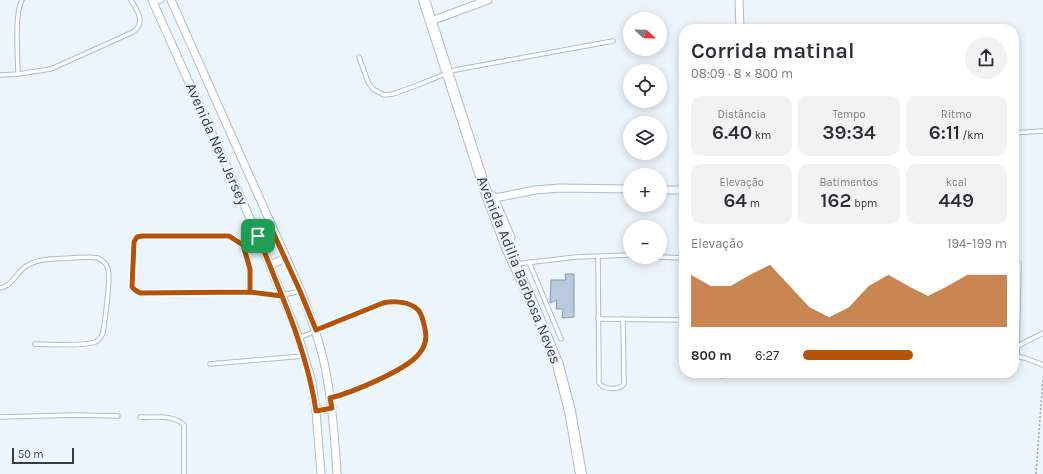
<!DOCTYPE html>
<html lang="pt">
<head>
<meta charset="utf-8">
<style>
	body { margin:0; font-family:Karla,sans-serif; background:#f2f2f3; color:#2b2b33; height:100vh; display:flex; flex-direction:column; font-size:15px; white-space:nowrap }
	* { box-sizing:border-box; margin:0 }
	p { font-size:13px; color:#7c7c81 }
	.icon { flex:none; width:22px; height:22px; fill:none; stroke:currentColor; stroke-width:2; stroke-linecap:round; stroke-linejoin:round }
	.map { position:relative; flex:1; overflow:hidden }
	.panel { position:absolute; left:679px; top:24px; width:340px; height:354px; display:flex; flex-direction:column; background:#fff; border-radius:16px; box-shadow:0 2px 10px #0003 }
	.panel>* { flex:none }
	.needle { width:26px; rotate:112deg }
	.tools { position:absolute; left:623px; top:12px; display:grid; gap:8px }
	.tools a { display:grid; place-items:center; width:44px; height:44px; border-radius:50%; background:#fff; box-shadow:0 2px 10px #0003; font-size:20px }
	.scale { position:absolute; left:12px; bottom:10px; width:62px; box-sizing:border-box; padding-left:4px; border:2px solid #363d46; border-top:0; font-size:11px; line-height:14px; white-space:nowrap; color:#363d46; -webkit-text-stroke:3px #ecf4fc; paint-order:stroke }
	.pin { position:absolute; display:grid; place-items:center; width:34px; height:34px; color:#fff; margin:-17px; border-radius:8px; box-shadow:0 2px 6px #0006 }
	.round { display:grid; place-items:center; flex:none; width:42px; height:42px; border-radius:21px; background:#f2f2f3 }
	.overview { display:flex; align-items:center; justify-content:space-between; height:68px; padding:0 12px }
	h1 { font-size:22px; font-weight:600; line-height:30px }
	.figures { display:grid; grid-template-columns:repeat(3,1fr); gap:6px; height:68px; padding:4px 12px }
	.figures div { display:grid; align-content:center; border-radius:10px; background:#f2f2f3; text-align:center }
	.figures b { font-size:20px; font-weight:600 }
	.figures small { font-size:11px; font-weight:400 }
	.figures p { font-size:11px }
	.chart { height:112px; padding:8px 12px }
	.chart p { display:flex; justify-content:space-between }
	.chart svg { width:100%; height:72px; margin-top:4px; fill:#b45309; opacity:.7 }
	ul { padding:0 12px; list-style:none; font-size:13px }
	li { display:grid; grid-template-columns:64px 48px 1fr; align-items:center; height:30px }
	li i { height:10px; border-radius:5px; background:#b45309 }
	.map>svg:first-child { display:block }
	.building { fill:#b9cadf; stroke:#8899ac }
	.lines { fill:none; stroke-linecap:round; stroke-linejoin:round }
	.lane-casing { stroke:#abbdd1; stroke-width:5.5 }
	.street-casing { stroke:#abbdd1; stroke-width:9 }
	.secondary-casing { stroke:#abbdd1; stroke-width:12 }
	.path { stroke:#9ea5ae; stroke-width:1.5; stroke-dasharray:2 2; stroke-linecap:butt }
	.lane { stroke:#fff; stroke-width:3.5 }
	.street { stroke:#fff; stroke-width:7 }
	.secondary { stroke:#fff; stroke-width:10 }
	.route-casing { stroke:#fff; stroke-width:8 }
	.route { stroke:#b45309; stroke-width:5 }
	.labels { text-anchor:middle; stroke-width:4; stroke-linejoin:round; paint-order:stroke }
	.street-label { font-size:15px; fill:#363d46; stroke:#ecf4fc }
</style>
</head>
<body>
<div class="map">
<svg width="1043" height="474" viewBox="0 0 1043 474">
	<rect width="100%" height="100%" fill="#ecf4fc"/>
	<path class="building" d="M 565,274 L 574,274 L 574,317 L 562,318 L 563,309 L 556,309 L 557,300 L 550,303 L 551,280 L 566,280 Z"/>
	<g class="lines">
		<defs>
			<g id="lane">
				<path d="M 154,3 L 162,0"/>
				<path d="M 359,57 L 368,82 L 373,89 L 384,95 L 393,94 L 418,85 L 455,70 L 613,41"/>
				<path d="M 18,74 C 18,57 14,14 22,0"/>
				<path d="M 0,75 L 18,74 L 51,69 L 133,32 C 146,22 138,12 131,0"/>
				<path d="M 1014,133 L 1043,131"/>
				<path d="M 598,257 L 599,383 C 604,390 620,390 624,384 L 623,319"/>
				<path d="M 660,257 L 684,258"/>
				<path d="M 1014,259 L 1019,264 L 1017,356"/>
				<path d="M 529,262 L 561,339"/>
				<path d="M 516,264 L 576,257 L 630,255"/>
				<path d="M 0,288 C 14,286 16,271 28,265 C 40,258 57,259 70,258 C 78,258 90,256 98,258 C 102,260 107,264 108,269 C 111,282 105,318 103,333 C 101,337 99,341 95,342 C 80,347 51,344 35,344"/>
				<path d="M 250,292 L 140,293 L 135,290 L 132,284 L 134,242 L 137,237 L 142,236 L 229,236 L 236,239 L 243,245 L 246,253 L 250,269 L 250,292 L 282,295 L 301,291"/>
				<path d="M 598,319 L 684,320"/>
				<path d="M 299,338 L 383,303 C 393,301 407,301 416,308 C 420,311 422,316 423,321 C 427,334 428,344 418,355 C 404,371 352,393 330,398"/>
				<path d="M 1014,348 L 1043,333"/>
				<path d="M 1014,356 L 1025,358 L 1043,365"/>
				<path d="M 210,364 L 304,356"/>
				<path d="M 722,373 L 722,376"/>
				<path d="M 0,417 L 76,415 L 118,416"/>
				<path d="M 140,417 C 155,418 173,414 184,425 L 184,474"/>
			</g>
			<g id="street">
				<path d="M 152,0 L 258,236 L 299,338 L 312,382 L 316,411 L 321,474"/>
				<path d="M 171,0 L 301,291 C 310,316 320,341 325,367 C 332,402 335,438 337,474"/>
				<path d="M 739,0 L 740,29"/>
				<path d="M 431,21 L 488,0"/>
				<path d="M 660,190 L 684,190"/>
				<path d="M 493,196 L 511,237 L 508,250"/>
				<path d="M 495,198 L 535,190 L 560,188 L 630,189"/>
				<path d="M 258,236 L 272,230"/>
				<path d="M 270,265 L 286,258"/>
				<path d="M 316,411 L 332,408"/>
			</g>
			<path id="secondary" d="M 424,0 L 486,192 L 508,250 L 534,307 L 558,365 L 570,411 L 581,474"/>
		</defs>
		<use href="#lane" class="lane-casing"/>
		<use href="#street" class="street-casing"/>
		<use href="#secondary" class="secondary-casing"/>
		<path class="path" d="M 1036,474 L 1043,377"/>
		<use href="#lane" class="lane"/>
		<use href="#street" class="street"/>
		<use href="#secondary" class="secondary"/>
	</g>
	<g class="lines">
		<defs>
			<path id="route" d="M 258,236 L 282,296 L 250,292 L 250,269 L 243,245 L 229,236 L 142,236 L 137,237 L 134,242 L 132,287 L 135,290 L 140,293 L 250,292 L 282,296 C 297,333 310,370 316,411 L 332,408 L 330,398 C 351,393 404,371 418,355 C 428,344 427,334 423,321 C 422,316 420,311 416,308 C 407,301 393,301 383,303 L 316,330 L 300,291 L 272,230 L 258,236"/>
		</defs>
		<use href="#route" class="route-casing"/>
		<use href="#route" class="route"/>
	</g>
	<g class="labels">
		<g class="street-label">
			<text transform="translate(217 144) rotate(66)" y="5">Avenida New Jersey</text>
			<text transform="translate(519 270) rotate(68)" y="5">Avenida Adilia Barbosa Neves</text>
		</g>
	</g>
</svg>
<div class="tools">
<a><svg class="needle" viewBox="-14 -14 28 28"><path d="M0-13l5 13h-10z" fill="#e53935"/><path d="M0 13l5-13h-10z" fill="#7c7c81"/></svg></a>
<a><svg class="icon" aria-label="locate" viewBox="0 0 24 24"><circle cx="12" cy="12" r="6"/><path d="M12 2v4M12 18v4M2 12h4M18 12h4"/></svg></a>
<a><svg class="icon" aria-label="layers" viewBox="0 0 24 24"><path d="M12 4l9 5-9 5-9-5zM3 14l9 5 9-5"/></svg></a>
<a>+</a>
<a>−</a>
</div>
<div class="scale">50 m</div>
<div class="pin" style="left:258px;top:236px;background:#1e9e55"><svg class="icon" aria-label="arrive" viewBox="0 0 24 24"><path d="M6 21V4h12l-3 4 3 4H6"/></svg></div>
<section class="panel">
<div class="overview"><div><h1>Corrida matinal</h1><p>08:09 · 8 × 800 m</p></div><a class="round"><svg class="icon" aria-label="share" viewBox="0 0 24 24"><path d="M12 15V3M7 8l5-5 5 5M5 13v7h14v-7"/></svg></a></div>
<div class="figures">
<div><p>Distância</p><b>6.40<small> km</small></b></div>
<div><p>Tempo</p><b>39:34</b></div>
<div><p>Ritmo</p><b>6:11<small> /km</small></b></div>
</div>
<div class="figures">
<div><p>Elevação</p><b>64<small> m</small></b></div>
<div><p>Batimentos</p><b>162<small> bpm</small></b></div>
<div><p>kcal</p><b>449</b></div>
</div>
<div class="chart"><p><span>Elevação</span>194–199 m</p>
<svg viewBox="0 0 160 44" preserveAspectRatio="none"><path d="M0 44V12L10 19L20 19L30 12L40 6L50 19L60 32L70 38L80 32L90 19L100 12L110 19L120 25L130 19L140 12L150 12L160 12V44z"/></svg>
</div>
<ul>
<li><b>800 m</b>6:27<i style="width:54%"></i></li>
</ul>
</section>
</div>
</body>
</html>
